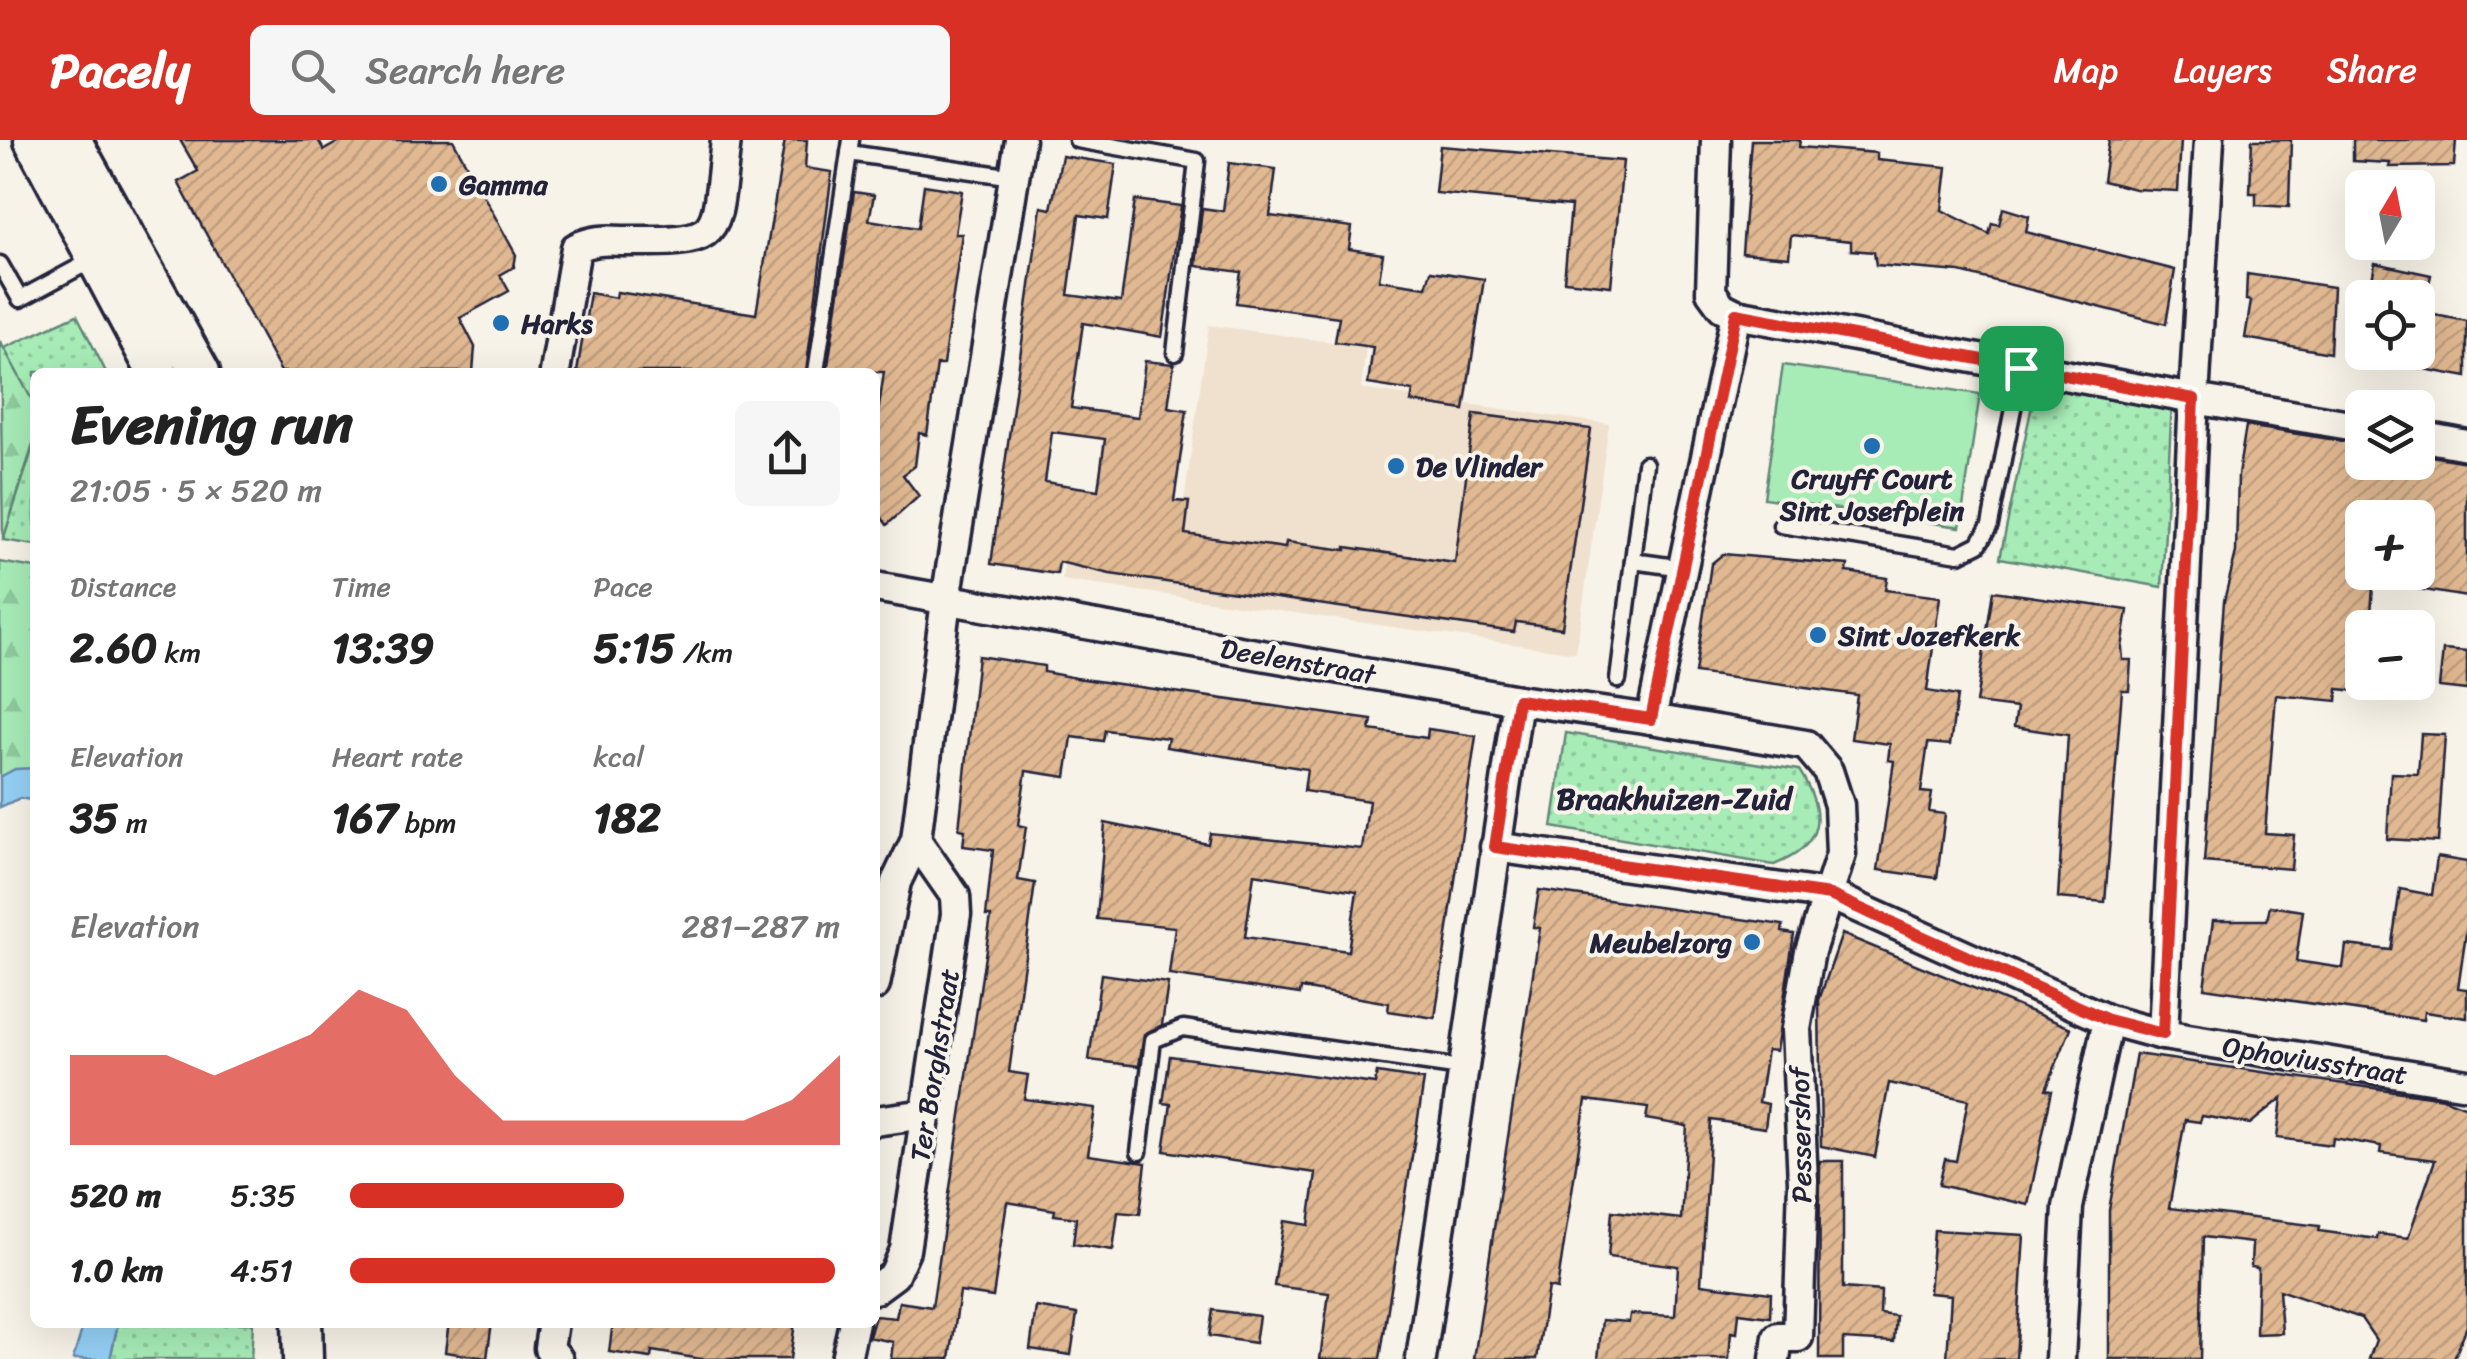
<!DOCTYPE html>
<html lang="en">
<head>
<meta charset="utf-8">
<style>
	body { margin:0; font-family:Sriracha,sans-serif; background:#f6f6f6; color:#222; height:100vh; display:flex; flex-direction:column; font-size:38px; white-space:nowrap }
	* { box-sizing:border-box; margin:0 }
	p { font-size:32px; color:#767676 }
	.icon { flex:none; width:55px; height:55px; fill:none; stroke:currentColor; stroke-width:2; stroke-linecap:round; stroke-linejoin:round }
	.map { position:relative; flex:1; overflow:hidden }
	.panel { position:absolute; left:30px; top:228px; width:850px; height:960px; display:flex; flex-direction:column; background:#fff; border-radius:15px; box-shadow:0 10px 40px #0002 }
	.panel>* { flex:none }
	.needle { width:65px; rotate:10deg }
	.fabs { position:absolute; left:2345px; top:30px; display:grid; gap:20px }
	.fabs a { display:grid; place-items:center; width:90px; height:90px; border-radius:15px; background:#fff; box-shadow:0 10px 40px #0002; font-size:50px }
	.pin { position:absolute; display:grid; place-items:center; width:85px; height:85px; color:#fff; margin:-42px; border-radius:20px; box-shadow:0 5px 15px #0006 }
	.round { display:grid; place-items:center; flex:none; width:105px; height:105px; border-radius:15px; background:#f6f6f6 }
	.headline { display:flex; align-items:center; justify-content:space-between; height:170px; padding:0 40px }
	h1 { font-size:55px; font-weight:700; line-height:75px }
	.figures { display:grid; grid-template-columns:repeat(3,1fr); gap:15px; height:170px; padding:10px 40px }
	.figures div { display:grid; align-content:center }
	.figures b { font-size:42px; font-weight:700 }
	.figures small { font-size:28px; font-weight:400 }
	.figures p { font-size:28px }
	.chart { height:280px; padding:20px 40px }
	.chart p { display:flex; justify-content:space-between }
	.chart svg { width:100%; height:180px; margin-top:10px; fill:#d93025; opacity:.7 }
	ul { padding:0 40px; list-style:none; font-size:32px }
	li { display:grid; grid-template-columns:160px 120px 1fr; align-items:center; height:75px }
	li i { height:25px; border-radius:12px; background:#d93025 }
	header { display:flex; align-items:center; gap:60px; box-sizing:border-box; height:140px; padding:0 50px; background:#d93025; color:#fff }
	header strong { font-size:48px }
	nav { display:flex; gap:55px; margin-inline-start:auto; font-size:35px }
	.search { width:700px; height:90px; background:#f6f6f6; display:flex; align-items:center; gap:25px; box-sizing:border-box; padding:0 35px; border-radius:15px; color:#767676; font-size:38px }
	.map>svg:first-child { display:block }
	.built { fill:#f0e1ce }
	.grass { fill:url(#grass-dots); stroke:#648779; stroke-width:2.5 }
	.forest { fill:url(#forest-firs); stroke:#648779; stroke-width:2.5 }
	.green { fill:#a7ecb7; stroke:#648779; stroke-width:2.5 }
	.water { fill:#94d0f5; stroke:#668aab; stroke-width:2.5 }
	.building { fill:url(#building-hatch); stroke:#22223b; stroke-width:2.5; fill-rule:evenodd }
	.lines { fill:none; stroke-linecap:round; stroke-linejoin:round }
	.service-casing { stroke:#22223b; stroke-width:21 }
	.minor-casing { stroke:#22223b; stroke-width:35 }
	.secondary-casing { stroke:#22223b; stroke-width:45 }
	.service { stroke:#f7f3e8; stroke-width:14 }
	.minor { stroke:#f7f3e8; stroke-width:28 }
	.secondary { stroke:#f7f3e8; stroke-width:38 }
	.route-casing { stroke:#fff; stroke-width:20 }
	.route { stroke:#d93025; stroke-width:12 }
	.poi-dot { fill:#1f6fb2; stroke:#f7f3e8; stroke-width:4 }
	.labels { text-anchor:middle; stroke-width:8; stroke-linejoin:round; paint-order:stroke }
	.poi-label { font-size:28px; font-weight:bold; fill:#22223b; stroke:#f7f3e8; text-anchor:start }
	.street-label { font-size:28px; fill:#22223b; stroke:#f7f3e8 }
	.neighbourhood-label { font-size:30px; font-weight:bold; fill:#22223b; stroke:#f7f3e8 }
</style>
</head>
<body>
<header>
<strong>Pacely</strong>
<div class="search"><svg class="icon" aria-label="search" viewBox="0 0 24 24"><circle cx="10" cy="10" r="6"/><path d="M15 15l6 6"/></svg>Search here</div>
<nav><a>Map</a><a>Layers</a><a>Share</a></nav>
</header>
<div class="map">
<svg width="2467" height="1219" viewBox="0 0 2467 1219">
	<defs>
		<pattern id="grass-dots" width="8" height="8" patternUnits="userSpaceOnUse" patternTransform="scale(2.5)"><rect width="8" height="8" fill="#a7ecb7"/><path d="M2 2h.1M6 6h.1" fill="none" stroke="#8fca9e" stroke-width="1.8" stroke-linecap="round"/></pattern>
		<pattern id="forest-firs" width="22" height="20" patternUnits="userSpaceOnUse" patternTransform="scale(2.5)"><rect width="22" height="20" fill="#a7ecb7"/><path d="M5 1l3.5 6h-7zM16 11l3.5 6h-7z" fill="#8fca9e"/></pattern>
		<pattern id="building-hatch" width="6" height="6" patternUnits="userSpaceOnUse" patternTransform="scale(2.5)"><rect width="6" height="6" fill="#e0b891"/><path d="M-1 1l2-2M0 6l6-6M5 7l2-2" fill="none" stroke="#c09e7e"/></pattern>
	</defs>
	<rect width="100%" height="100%" fill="#f7f3e8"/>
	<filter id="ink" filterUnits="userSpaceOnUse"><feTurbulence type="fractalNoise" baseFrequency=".01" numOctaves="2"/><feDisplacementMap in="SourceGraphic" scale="20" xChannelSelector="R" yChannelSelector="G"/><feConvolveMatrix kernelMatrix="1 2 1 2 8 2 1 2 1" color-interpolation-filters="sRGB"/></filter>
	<g filter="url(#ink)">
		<path class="built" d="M 1209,185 L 1366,207 L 1361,249 L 1609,284 L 1576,513 L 1062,440 L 1072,368 L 1181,383 Z"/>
		<g class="grass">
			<path d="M 77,175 L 106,232 L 35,232 L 35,298 L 33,262 L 4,208 Z"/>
			<path d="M 2036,246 L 2172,263 L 2162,447 L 2000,418 Z"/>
			<path d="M 35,301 L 35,405 L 3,400 Z"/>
			<path d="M 1566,593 L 1799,630 C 1826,673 1825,705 1774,725 L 1552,687 Z"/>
			<path d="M 118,1183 L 253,1183 L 251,1219 L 110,1219 Z"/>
		</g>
		<g class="forest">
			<path d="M 0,201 L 33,262 L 35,298 L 3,400 Z"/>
			<path d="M 0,422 L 35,428 L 35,628 L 0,637 Z"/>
		</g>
		<path class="green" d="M 1783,225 L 1980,254 L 1960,387 L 1764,358 Z"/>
		<g class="water">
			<path d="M 35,628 L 35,661 L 20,658 L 0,667 L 0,637 L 15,629 Z"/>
			<path d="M 84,1183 L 118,1183 L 110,1219 L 73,1219 Z"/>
		</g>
		<g class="building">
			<path d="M 180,0 L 318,0 L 324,10 L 342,0 L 453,0 L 516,115 L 514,127 L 500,135 L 509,151 L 460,178 L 475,207 L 473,232 L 281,232 L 178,42 L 198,31 Z"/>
			<path d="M 785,0 L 807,0 L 805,28 L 832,32 L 806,232 L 577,232 L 590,153 L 616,158 L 617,152 L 756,174 Z"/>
			<path d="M 1751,0 L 1800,0 L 1799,7 L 1877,13 L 1877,20 L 1947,27 L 1942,70 L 1989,94 L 1992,83 L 1999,85 L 2003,68 L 2029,76 L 2026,92 L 2175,130 L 2166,184 L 1960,132 L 1876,125 L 1874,112 L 1851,110 L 1851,101 L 1791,95 L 1789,117 L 1742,113 Z"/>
			<path d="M 2109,0 L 2181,0 L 2178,51 L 2135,49 L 2103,41 Z"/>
			<path d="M 2252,0 L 2291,0 L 2289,67 L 2256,65 L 2256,53 L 2250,53 Z"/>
			<path d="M 2353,0 L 2456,0 L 2454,26 L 2389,27 L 2390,23 L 2353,21 Z"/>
			<path d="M 1440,6 L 1623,21 L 1611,146 L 1564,141 L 1571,66 L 1435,53 Z"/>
			<path d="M 1062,16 L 1116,24 L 1108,79 L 1079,75 L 1068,155 L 1121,162 L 1135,60 L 1181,66 L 1162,197 L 1083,183 L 1071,268 L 1138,277 L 1145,221 L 1174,224 L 1168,267 L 1187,270 L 1174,361 L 1189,362 L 1185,394 L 1285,408 L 1286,402 L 1346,410 L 1346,407 L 1455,423 L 1474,274 L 1591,289 L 1562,488 L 1516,482 L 1514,492 L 1110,434 L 1059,422 L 1057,434 L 991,424 L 1041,67 L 1051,69 ZM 1052,292 L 1105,299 L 1098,350 L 1045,342 Z"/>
			<path d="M 1229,23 L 1276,29 L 1270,76 L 1352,87 L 1349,109 L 1383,114 L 1379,140 L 1426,147 L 1431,131 L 1484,139 L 1464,270 L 1411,262 L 1413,251 L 1368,244 L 1373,207 L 1335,202 L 1339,177 L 1236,163 L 1241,132 L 1196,126 L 1202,68 L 1223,71 Z"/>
			<path d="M 924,45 L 962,51 L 955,94 L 962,94 L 943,225 L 937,225 L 927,295 L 919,293 L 915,326 L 903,335 L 919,356 L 887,385 L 875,368 L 875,295 L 884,232 L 827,232 L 854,52 L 874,55 L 869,80 L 918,88 Z"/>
			<path d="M 2375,123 L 2431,135 L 2426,158 L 2369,158 Z"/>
			<path d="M 2247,134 L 2333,147 L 2330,213 L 2245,198 L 2251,161 L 2246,160 Z"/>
			<path d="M 2418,172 L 2467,181 L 2467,237 L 2418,228 Z"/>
			<path d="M 2246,286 L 2362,304 L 2362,322 L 2418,322 L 2418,314 L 2467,322 L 2467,457 L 2418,449 L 2418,378 L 2362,378 L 2362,432 L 2374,432 L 2370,488 L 2362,488 L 2361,500 L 2357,551 L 2338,549 L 2337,561 L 2276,555 L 2265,693 L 2294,695 L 2291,729 L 2204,722 L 2224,461 L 2236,412 L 2238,335 Z"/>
			<path d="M 1723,414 L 1848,425 L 1847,432 L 1887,438 L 1885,450 L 1940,457 L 1927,551 L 1957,556 L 1950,605 L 1928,603 L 1921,652 L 1932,653 L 1929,672 L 1945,674 L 1937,738 L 1878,730 L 1894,621 L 1888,620 L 1890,604 L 1851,599 L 1857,555 L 1695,533 L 1711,424 Z"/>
			<path d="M 1993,451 L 2128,470 L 2122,508 L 2123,520 L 2131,520 L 2129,550 L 2122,550 L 2105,762 L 2058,758 L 2068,595 L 2014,587 L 2017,568 L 1976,563 Z"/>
			<path d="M 2443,510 L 2467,512 L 2467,550 L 2439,547 Z"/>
			<path d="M 978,516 L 1044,526 L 1044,532 L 1076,538 L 1372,580 L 1370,590 L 1427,598 L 1428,589 L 1476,596 L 1435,878 L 1388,871 L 1389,863 L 1301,848 L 1300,854 L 1169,835 L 1175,787 L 1097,779 L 1105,683 L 1208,704 L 1210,693 L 1362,709 L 1369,661 L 1304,651 L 1307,629 L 1166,607 L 1168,598 L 1105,590 L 1103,601 L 1072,597 L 1066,637 L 1026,631 L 1018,685 L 1026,687 L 1018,740 L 1035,743 L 1009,932 L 1028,935 L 1024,959 L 1095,968 L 1088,1015 L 1146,1023 L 1140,1074 L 1118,1072 L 1113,1110 L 1073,1104 L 1076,1078 L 1054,1075 L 1055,1070 L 1007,1062 L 993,1157 L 960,1152 L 950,1219 L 891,1219 L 893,1202 L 869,1197 L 875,1176 L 896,1178 L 899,1162 L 932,1167 L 991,776 L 986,776 L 993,710 L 963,706 L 965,690 L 959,689 ZM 1254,734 L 1357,751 L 1348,811 L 1245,797 Z"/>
			<path d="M 2421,594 L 2445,595 L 2438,702 L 2387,699 L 2391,633 L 2418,634 Z"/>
			<path d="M 2437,717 L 2467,722 L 2467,786 L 2458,848 L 2467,849 L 2467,878 L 2424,872 L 2423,880 L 2204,848 L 2213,780 L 2267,780 L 2270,766 L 2303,771 L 2296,821 L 2343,828 L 2346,805 L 2391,810 L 2400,749 L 2432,755 Z"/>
			<path d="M 1539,750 L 1783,785 L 1782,792 L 1794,794 L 1776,911 L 1767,910 L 1759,962 L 1768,964 L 1765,988 L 1711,980 L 1701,1144 L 1771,1153 L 1770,1177 L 1739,1173 L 1737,1193 L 1731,1192 L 1729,1219 L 1598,1219 L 1602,1180 L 1629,1182 L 1630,1174 L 1675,1176 L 1678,1126 L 1608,1117 L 1612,1071 L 1681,1079 L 1687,986 L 1646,979 L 1648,968 L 1586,960 L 1557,1149 L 1548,1147 L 1537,1219 L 1474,1219 L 1540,788 L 1533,787 Z"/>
			<path d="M 1842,794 L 2071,888 L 2046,949 L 2052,950 L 2028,1065 L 1939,1045 L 1945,1019 L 1956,1021 L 1968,960 L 1889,943 L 1875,1017 L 1821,1006 L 1819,860 Z"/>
			<path d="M 1101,834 L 1168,843 L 1162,885 L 1144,894 L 1139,926 L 1089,920 Z"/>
			<path d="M 2136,914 L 2443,958 L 2467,967 L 2467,1186 L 2454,1219 L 2369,1219 L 2376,1200 L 2361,1178 L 2279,1150 L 2282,1193 L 2256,1194 L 2258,1128 L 2251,1127 L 2252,1103 L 2203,1097 L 2200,1219 L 2109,1219 L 2109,1070 ZM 2282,958 L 2277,998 L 2332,1005 L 2333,998 L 2381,1006 L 2380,1013 L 2435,1020 L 2408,1098 L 2378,1094 L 2377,1099 L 2319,1091 L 2320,1086 L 2169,1068 L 2185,980 L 2200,982 L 2202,976 L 2250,984 Z"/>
			<path d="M 1170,916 L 1375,944 L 1377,933 L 1424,940 L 1380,1219 L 1320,1219 L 1329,1153 L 1274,1146 L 1284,1081 L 1309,1085 L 1316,1033 L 1164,1011 L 1171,964 L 1163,963 Z"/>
			<path d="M 1820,1021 L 1843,1021 L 1843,1148 L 1881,1151 L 1880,1174 L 1896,1176 L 1894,1202 L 1843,1199 L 1843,1219 L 1819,1219 Z"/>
			<path d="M 1934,1090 L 2024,1095 L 2016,1219 L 1947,1219 L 1951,1155 L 1929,1153 Z"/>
			<path d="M 1036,1167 L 1077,1174 L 1071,1215 L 1030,1209 Z"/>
			<path d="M 1213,1170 L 1259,1176 L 1255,1203 L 1209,1196 Z"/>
			<path d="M 449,1182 L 492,1182 L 487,1218 L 445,1212 Z"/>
			<path d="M 613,1182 L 752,1185 L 795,1182 L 790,1219 L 701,1219 L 652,1211 L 651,1218 L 609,1212 Z"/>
		</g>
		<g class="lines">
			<defs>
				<g id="service">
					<path d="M 1077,0 L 1197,21 L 1175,213"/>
					<path d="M 849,13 L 1014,37"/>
					<path d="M 0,124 L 20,159 L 96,118"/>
					<path d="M 816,232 L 851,0"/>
					<path d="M 1781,385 L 1959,414 L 1979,404 L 1990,385 L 2021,228"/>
					<path d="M 1633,421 L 1683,428"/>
					<path d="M 1618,540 L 1645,324"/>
					<path d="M 1139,1012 L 1153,900 L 1183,888 L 1461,928"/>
				</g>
				<g id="minor">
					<path d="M 1716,0 L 1711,152 L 1722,167 L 1736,174"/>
					<path d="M 2209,0 L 2194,259 L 2362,287"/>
					<path d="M 555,232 L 576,108 C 592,100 604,100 622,101 C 727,102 714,100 726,0"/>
					<path d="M 2418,296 L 2467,305"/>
					<path d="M 875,447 L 1518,560 L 1651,579"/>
					<path d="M 1495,707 L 1830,755 L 2108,880 L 2163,895 L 2194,259 L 1736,174 L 1651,579 L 1806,605 L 1828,631 L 1839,665 L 1841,714 L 1810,811 L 1796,889 L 1803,1042 L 1798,1197 L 1778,1197 L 1775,1219"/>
					<path d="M 875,845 L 896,742 L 916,700 L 946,460 L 1020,0"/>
					<path d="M 2163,895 L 2467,944"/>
					<path d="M 875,981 L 926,974"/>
					<path d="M 875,1149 L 894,1135 L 905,1110 L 956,774 L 955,756 L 916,700"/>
					<path d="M 553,1182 L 549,1208 L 558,1219"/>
					<path d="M 846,1219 L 854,1182"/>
					<path d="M 1421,1219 L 1518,560"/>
					<path d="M 2060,1219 L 2068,1067 L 2108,880"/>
				</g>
				<g id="secondary">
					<path d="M 34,0 L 157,232"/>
					<path d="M 71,0 L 200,232"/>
					<path d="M 302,1182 L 303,1219"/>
				</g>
			</defs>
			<use href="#service" class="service-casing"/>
			<use href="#minor" class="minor-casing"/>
			<use href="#secondary" class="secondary-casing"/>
			<use href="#service" class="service"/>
			<use href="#minor" class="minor"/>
			<use href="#secondary" class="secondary"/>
		</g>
	</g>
	<g class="lines" filter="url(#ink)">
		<defs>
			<path id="route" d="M 1736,174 L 2194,259 L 2163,894 L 2108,880 L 1830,755 L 1495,707 L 1518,560 L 1651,579 Z"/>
		</defs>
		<use href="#route" class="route-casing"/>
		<use href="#route" class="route"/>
	</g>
	<g class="poi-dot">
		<circle cx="439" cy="44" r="10"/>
		<circle cx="501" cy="183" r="10"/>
		<circle cx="1872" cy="306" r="10"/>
		<circle cx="1396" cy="326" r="10"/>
		<circle cx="1818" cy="495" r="10"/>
		<circle cx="1752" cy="802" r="10"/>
	</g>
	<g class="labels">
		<g class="poi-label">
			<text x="459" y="54">Gamma</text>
			<text x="521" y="193">Harks</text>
			<text x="1416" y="336">De Vlinder</text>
			<text x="1872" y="348" text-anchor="middle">Cruyff Court<tspan x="1872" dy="32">Sint Josefplein</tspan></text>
			<text x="1838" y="505">Sint Jozefkerk</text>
			<text x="1732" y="812" text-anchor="end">Meubelzorg</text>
		</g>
		<g class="street-label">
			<text transform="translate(1298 521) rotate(10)" y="10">Deelenstraat</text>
			<text transform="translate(2315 920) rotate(9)" y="10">Ophoviusstraat</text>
			<text transform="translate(934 925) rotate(-81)" y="10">Ter Borghstraat</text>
			<text transform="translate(1800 995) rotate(-91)" y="10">Pessershof</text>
		</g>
		<g class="neighbourhood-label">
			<text x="1674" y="669">Braakhuizen-Zuid</text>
		</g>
	</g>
</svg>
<div class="fabs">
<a><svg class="needle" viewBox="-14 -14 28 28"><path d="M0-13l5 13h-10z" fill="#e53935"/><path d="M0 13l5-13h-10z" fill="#767676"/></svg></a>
<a><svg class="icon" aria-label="locate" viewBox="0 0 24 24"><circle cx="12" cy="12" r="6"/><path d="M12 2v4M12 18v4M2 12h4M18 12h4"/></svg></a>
<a><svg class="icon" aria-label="layers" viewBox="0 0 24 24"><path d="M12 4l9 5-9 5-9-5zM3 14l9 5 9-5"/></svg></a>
<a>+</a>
<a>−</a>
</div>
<div class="pin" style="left:2021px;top:228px;background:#1e9e55"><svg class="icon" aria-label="arrive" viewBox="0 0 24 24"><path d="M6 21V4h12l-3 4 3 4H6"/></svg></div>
<section class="panel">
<div class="headline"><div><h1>Evening run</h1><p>21:05 · 5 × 520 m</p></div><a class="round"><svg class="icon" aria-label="share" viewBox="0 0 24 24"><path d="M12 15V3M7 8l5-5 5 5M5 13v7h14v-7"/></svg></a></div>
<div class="figures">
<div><p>Distance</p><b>2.60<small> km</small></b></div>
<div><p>Time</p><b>13:39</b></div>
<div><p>Pace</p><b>5:15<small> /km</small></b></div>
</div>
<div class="figures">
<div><p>Elevation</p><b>35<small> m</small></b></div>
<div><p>Heart rate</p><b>167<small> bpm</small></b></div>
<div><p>kcal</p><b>182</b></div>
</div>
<div class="chart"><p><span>Elevation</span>281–287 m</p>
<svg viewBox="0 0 160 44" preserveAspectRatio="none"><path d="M0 44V22L10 22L20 22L30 27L40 22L50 17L60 6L70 11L80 27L90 38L100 38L110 38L120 38L130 38L140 38L150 33L160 22V44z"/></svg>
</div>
<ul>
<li><b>520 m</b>5:35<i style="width:56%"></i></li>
<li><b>1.0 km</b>4:51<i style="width:99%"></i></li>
</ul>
</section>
</div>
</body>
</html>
